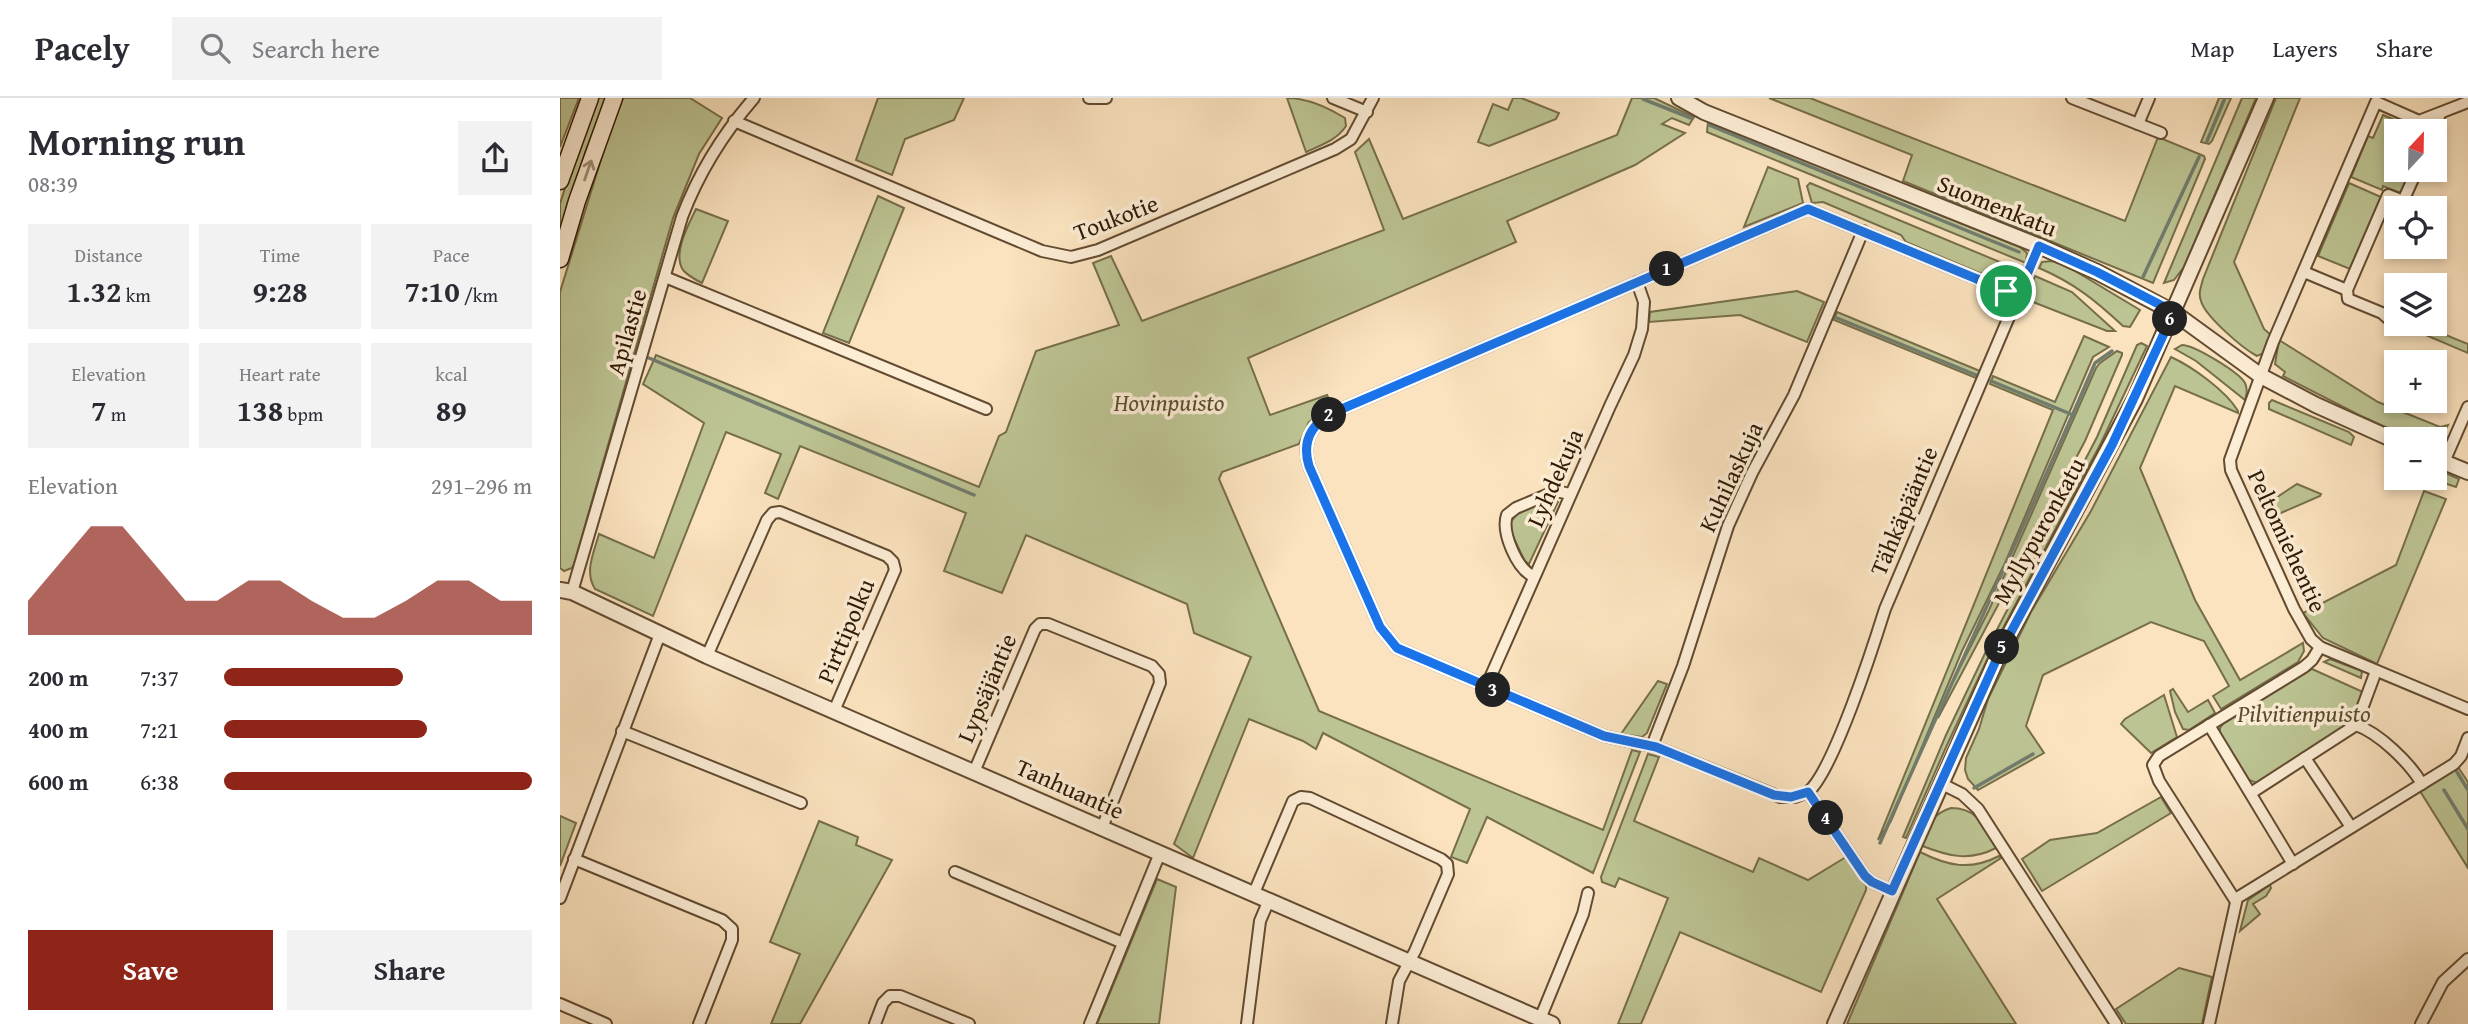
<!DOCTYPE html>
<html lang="en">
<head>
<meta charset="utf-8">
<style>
	body { margin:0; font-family:"Gentium Book Plus",serif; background:#f2f2f3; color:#2b2b33; height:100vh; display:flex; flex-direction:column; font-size:26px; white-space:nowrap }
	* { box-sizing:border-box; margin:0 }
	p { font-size:23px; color:#7c7c81 }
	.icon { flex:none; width:38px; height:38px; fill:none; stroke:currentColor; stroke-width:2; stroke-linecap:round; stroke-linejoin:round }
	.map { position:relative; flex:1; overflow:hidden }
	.panel { display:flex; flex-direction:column; background:#fff; width:560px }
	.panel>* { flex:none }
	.needle { width:46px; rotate:22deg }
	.buttons { position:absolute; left:1824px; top:21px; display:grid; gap:14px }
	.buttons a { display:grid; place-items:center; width:63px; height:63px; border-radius:0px; background:#fff; box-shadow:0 4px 10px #0003; font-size:35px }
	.pin { position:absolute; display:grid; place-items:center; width:60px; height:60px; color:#fff; margin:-30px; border:4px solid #fff; border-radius:50%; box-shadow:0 2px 7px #0007 }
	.km { position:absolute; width:35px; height:35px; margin:-18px; border-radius:50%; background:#222; color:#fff; font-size:19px; line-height:35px; text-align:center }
	.round { display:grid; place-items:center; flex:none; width:74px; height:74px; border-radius:0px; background:#f2f2f3 }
	.headline { display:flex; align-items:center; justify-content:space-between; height:119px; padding:0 28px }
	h1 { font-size:38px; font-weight:600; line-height:52px }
	.figures { display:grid; grid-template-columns:repeat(3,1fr); gap:10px; height:119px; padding:7px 28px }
	.figures div { display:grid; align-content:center; border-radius:0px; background:#f2f2f3; text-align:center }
	.figures b { font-size:30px; font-weight:600 }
	.figures small { font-size:19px; font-weight:400 }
	.figures p { font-size:19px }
	.chart { height:196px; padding:14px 28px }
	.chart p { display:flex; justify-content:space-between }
	.chart svg { width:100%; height:126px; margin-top:7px; fill:#8f2418; opacity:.7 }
	.primary-button { display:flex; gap:14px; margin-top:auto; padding:14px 28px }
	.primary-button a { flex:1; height:80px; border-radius:0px; background:#8f2418; color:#fff; font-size:28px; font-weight:600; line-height:80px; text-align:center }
	.primary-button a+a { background:#f2f2f3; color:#2b2b33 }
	ul { padding:0 28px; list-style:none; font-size:23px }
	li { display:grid; grid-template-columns:112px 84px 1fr; align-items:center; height:52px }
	li i { height:18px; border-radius:9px; background:#8f2418 }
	header { display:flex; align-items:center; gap:42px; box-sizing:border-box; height:98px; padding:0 35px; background:#fff; border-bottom:2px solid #e1e1e2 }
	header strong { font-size:33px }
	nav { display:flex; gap:38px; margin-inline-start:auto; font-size:24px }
	.search { width:490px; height:63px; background:#f2f2f3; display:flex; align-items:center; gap:18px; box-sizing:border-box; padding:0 24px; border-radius:0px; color:#7c7c81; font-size:26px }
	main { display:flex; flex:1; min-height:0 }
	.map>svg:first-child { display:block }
	.green { fill:#bdc493; stroke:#766e4a; stroke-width:2 }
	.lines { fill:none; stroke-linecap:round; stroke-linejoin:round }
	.stream { stroke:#727c6d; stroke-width:3.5 }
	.minor-casing { stroke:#624b31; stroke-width:14 }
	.tertiary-casing { stroke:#624b31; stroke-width:18 }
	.secondary-casing { stroke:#2f1802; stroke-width:19 }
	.minor { stroke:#fcedd5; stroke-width:10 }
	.tertiary { stroke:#fcedd5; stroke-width:14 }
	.secondary { stroke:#fcedd5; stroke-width:16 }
	.oneway { stroke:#a08d76 }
	.route-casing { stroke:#fff; stroke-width:14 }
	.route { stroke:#1a73e8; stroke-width:9 }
	.labels { text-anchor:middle; stroke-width:7; stroke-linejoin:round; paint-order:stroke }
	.street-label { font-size:24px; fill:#2f1802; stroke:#fcedd5 }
	.park-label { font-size:24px; font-style:italic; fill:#5a4c2e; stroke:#fcedd5 }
</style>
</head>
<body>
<header>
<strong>Pacely</strong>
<div class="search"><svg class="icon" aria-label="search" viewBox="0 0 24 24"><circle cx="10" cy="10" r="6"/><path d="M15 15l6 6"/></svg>Search here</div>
<nav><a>Map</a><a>Layers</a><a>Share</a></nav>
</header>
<main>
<section class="panel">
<div class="headline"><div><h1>Morning run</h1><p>08:39</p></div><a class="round"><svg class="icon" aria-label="share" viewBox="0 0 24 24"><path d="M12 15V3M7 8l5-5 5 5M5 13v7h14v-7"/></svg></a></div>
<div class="figures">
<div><p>Distance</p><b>1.32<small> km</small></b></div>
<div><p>Time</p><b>9:28</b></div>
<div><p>Pace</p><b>7:10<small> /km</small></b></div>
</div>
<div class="figures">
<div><p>Elevation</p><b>7<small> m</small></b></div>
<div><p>Heart rate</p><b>138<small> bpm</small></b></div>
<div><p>kcal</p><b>89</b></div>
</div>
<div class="chart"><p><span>Elevation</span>291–296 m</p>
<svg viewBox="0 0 160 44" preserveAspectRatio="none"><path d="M0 44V32L10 19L20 6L30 6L40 19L50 32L60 32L70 25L80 25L90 32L100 38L110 38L120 32L130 25L140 25L150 32L160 32V44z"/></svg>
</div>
<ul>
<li><b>200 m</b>7:37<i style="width:58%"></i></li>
<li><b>400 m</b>7:21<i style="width:66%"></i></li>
<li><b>600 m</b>6:38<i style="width:100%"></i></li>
</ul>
<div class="primary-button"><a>Save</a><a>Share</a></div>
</section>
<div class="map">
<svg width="1908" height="926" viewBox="0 0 1908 926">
	<rect width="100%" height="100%" fill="#fbe3bf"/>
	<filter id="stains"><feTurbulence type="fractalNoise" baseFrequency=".00286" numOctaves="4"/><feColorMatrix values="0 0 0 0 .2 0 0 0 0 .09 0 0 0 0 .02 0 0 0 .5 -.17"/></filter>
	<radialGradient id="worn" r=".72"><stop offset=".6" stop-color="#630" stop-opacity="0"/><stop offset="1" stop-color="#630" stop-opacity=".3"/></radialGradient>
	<g class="green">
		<path d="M 0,0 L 19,0 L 0,49 Z"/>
		<path d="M 36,0 L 47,0 L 26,52 L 0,134 L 0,106 L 17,51 Z"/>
		<path d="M 63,0 L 130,0 L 162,20 L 139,56 L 113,120 L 14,466 L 12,470 L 4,473 L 0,470 L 0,194 L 52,26 Z"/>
		<path d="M 318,0 L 404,0 L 394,22 L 345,41 L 332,77 L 296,62 Z"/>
		<path d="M 727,0 C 748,0 767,9 785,20 L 786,28 C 777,42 761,47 746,54 Z"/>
		<path d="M 953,0 L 961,0 L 999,15 L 996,21 L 929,48 L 918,44 L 933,6 L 948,12 Z"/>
		<path d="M 1072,0 L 1094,0 L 1134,19 L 1129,27 L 1112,20 L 1102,26 L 1125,35 L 1075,67 L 947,123 L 956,144 L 688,260 L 710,317 L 767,297 L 773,309 L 749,324 L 739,346 L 662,374 L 659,381 L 759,613 L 1043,732 L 1072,652 L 1080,654 L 1033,775 L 927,719 L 907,765 L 891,759 L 910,711 L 763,635 L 756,651 L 743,643 L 689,621 L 633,760 L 614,746 L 691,559 L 634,535 L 627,506 L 466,437 L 442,495 L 384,473 L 406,415 L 240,348 L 218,401 L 205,395 L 221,356 L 166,334 L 93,518 L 35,491 C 24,474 34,454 39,436 L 94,460 L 144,325 L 83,286 L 96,257 L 419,389 L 439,338 L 446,334 L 476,253 L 559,227 L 533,165 L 551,158 L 582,223 L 824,132 L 795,54 L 809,41 L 843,121 L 1057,37 Z"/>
		<path d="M 1209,0 L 1250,0 L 1565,123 L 1598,39 L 1644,58 L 1645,61 L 1593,185 L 1343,83 L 1352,57 Z"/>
		<path d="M 1659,0 L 1671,0 L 1652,43 L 1649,46 L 1641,44 Z"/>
		<path d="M 1682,0 L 1696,0 L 1624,169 L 1614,182 L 1604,185 Z"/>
		<path d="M 1716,0 L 1740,0 L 1674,164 L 1704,231 L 1712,238 L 1704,255 L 1697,258 C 1682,250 1645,218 1641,203 C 1638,195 1641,189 1643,181 Z"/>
		<path d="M 1823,17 L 1861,33 L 1836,33 L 1836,72 L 1850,72 L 1841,95 L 1823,88 L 1822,92 L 1791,79 L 1808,38 L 1813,40 Z"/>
		<path d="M 1148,24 L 1460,149 L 1467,155 L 1466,165 L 1147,34 Z"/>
		<path d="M 1208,69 L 1238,81 L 1243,105 L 1184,129 Z"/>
		<path d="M 1250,85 L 1459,172 L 1461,176 L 1455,187 L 1446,186 L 1346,144 L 1341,137 L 1263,104 L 1252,105 L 1247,88 Z"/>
		<path d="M 1789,85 L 1821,99 L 1790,171 L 1758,158 Z"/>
		<path d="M 318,98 L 344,110 L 289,245 L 263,235 Z"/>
		<path d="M 136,111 L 168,123 L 142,185 C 136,182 128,178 123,172 C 112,155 129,126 136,111 Z"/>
		<path d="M 1492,163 L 1505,167 L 1580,212 L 1570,229 L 1563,228 C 1535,202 1514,185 1479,170 L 1482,164 Z"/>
		<path d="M 1475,178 L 1512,194 L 1555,233 L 1547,233 L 1468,202 L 1466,199 Z"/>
		<path d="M 1237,193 L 1264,204 L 1247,244 L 1180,217 L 1089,224 L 1090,214 Z"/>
		<path d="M 1277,214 L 1420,273 L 1416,280 L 1274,222 Z"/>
		<path d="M 1851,226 L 1859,226 L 1908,246 L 1908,255 L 1849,230 Z"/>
		<path d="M 1524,238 L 1549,249 L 1533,259 L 1445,465 L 1402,553 L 1331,723 L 1318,742 L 1493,312 L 1430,286 L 1433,278 L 1495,304 Z"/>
		<path d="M 1719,242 L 1818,304 L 1880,329 L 1888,327 L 1880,341 L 1874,345 L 1874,341 L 1852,341 L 1799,317 L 1723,278 L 1725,274 L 1715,266 Z"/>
		<path d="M 1581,245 L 1587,248 L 1541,345 L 1433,549 L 1387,647 L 1346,740 L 1343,739 L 1386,637 L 1429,547 L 1537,339 L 1577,247 Z"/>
		<path d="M 1622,247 C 1634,247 1679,274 1685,285 C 1688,291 1687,296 1685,302 L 1636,263 L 1615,251 Z"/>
		<path d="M 1557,253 L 1562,255 L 1562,257 L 1525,343 L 1378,620 L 1392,585 L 1429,512 L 1536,270 L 1540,265 Z"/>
		<path d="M 1611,259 C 1633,269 1666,293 1678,313 L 1678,315 L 1615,288 L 1580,370 L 1635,502 L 1680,582 L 1743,545 L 1744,553 L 1738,564 L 1661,611 L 1653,598 L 1669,588 L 1644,543 L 1591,524 L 1483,577 L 1466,628 L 1484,655 L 1418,692 L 1408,681 L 1405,672 L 1406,660 L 1419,631 L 1428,601 L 1471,514 L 1531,413 Z"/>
		<path d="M 1712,302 L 1789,334 L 1794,339 L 1791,347 L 1709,311 L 1709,305 Z"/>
		<path d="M 1877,371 L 1899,381 L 1896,389 L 1872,381 L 1870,380 L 1874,380 L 1874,372 Z"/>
		<path d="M 1737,386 L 1761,396 L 1760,398 L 1707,421 L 1695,393 L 1696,390 L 1717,399 Z"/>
		<path d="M 1864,393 L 1886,401 L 1817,566 L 1763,540 L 1743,515 L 1836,467 Z"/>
		<path d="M 993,400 L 998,404 L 969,466 L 965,464 L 951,434 L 950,425 L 957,416 Z"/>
		<path d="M 1770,561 L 1802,573 L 1801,580 L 1764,564 Z"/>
		<path d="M 1752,571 L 1803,594 L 1789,626 L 1697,685 L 1689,682 L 1660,636 L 1660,630 L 1663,626 Z"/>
		<path d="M 1098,583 L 1107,586 L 1087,635 L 1082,639 L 1061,636 Z"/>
		<path d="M 1613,591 L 1628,614 L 1648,602 L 1655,615 L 1629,632 L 1623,631 L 1615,614 L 1610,593 Z"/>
		<path d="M 1604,597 L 1617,639 L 1591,655 L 1561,626 L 1565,621 Z"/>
		<path d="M 1088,656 L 1099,659 L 1074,723 L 1193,774 L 1199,760 L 1248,782 L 1286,759 L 1306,788 L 1306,792 L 1261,894 L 1120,834 L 1081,926 L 1058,926 L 1108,800 L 1059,780 L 1055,789 L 1042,784 L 1041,779 Z"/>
		<path d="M 1898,669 L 1908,684 L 1908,770 L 1860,693 Z"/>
		<path d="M 1601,699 L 1611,715 L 1482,793 L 1462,761 L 1490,742 L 1537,735 Z"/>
		<path d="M 1391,710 C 1419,710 1423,729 1436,750 C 1409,764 1387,758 1360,747 C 1368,729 1371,716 1391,710 Z"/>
		<path d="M 0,718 L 16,725 L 0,768 Z"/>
		<path d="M 259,723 L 298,739 L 296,747 L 332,762 L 240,926 L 211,926 L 240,856 L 210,844 Z"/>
		<path d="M 1360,754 C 1388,768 1410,773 1439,758 L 1441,760 L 1377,801 L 1456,926 L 1287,926 Z"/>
		<path d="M 597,781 L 616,789 L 599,926 L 537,926 Z"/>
		<path d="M 1710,787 L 1711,790 L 1706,798 L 1693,806 L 1700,816 L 1680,833 L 1688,802 Z"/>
		<path d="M 1619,870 L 1652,879 L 1642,926 L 1566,926 L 1556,911 Z"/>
	</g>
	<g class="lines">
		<g class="stream">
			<path d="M 1083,1 L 1131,20"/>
			<path d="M 1149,27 L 1459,154"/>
			<path d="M 1647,43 L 1665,0"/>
			<path d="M 1583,179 L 1639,59"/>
			<path d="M 1277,220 L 1416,277"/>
			<path d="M 89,260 L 414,397"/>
			<path d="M 1431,283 L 1513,317"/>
			<path d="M 1897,674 L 1908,692"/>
			<path d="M 1414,690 L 1473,656"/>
			<path d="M 1884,692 L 1908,731"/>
			<path d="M 1320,745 C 1391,585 1466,426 1535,265 L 1552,253"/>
		</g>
		<defs>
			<g id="minor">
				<path d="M 529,0 L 546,0"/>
				<path d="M 773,0 L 807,14"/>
				<path d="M 1512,0 L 1601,35"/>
				<path d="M 1908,4 L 1859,23 L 1816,4 L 1713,244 L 1670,362 L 1671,372 L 1734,511 L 1751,541 L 1760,549 L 1908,611"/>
				<path d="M 174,23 L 482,153 L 511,159 L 538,152 L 775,51 L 791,41 L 813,0"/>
				<path d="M 1578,26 L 1589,0"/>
				<path d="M 1873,33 L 1880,16"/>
				<path d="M 1744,174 L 1787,192 L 1828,97 L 1843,103 L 1857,72"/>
				<path d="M 105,179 L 426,311"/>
				<path d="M 1787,192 L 1788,201 L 1822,215 L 1831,223"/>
				<path d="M 1884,364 L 1908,309"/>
				<path d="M 973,478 C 957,471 941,434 947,417 L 956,410 L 996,393 L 1010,396"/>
				<path d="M 12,494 L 122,119 C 139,74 162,37 194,0"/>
				<path d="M 147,558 L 207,422 L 213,415 L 220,414 L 327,458 L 333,464 L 335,472 L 274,613"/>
				<path d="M 926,589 L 1050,308 L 1074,257 L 1082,231 L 1084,204 L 1077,184"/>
				<path d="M 1649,627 L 1733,766"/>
				<path d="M 1796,627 C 1819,635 1850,665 1862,686"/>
				<path d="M 62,633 L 241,705"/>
				<path d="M 1092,648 L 1123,568 L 1168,428 L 1192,375 L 1234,297 L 1303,133"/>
				<path d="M 1745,660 L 1791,729"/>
				<path d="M 414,674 L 475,531 L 480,526 L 488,526 L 592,568 L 599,576 L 600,585 L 542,730"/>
				<path d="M 1380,685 L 1402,696 L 1418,711 L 1556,926"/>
				<path d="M 1248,694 C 1273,674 1314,546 1325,511 L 1479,148"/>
				<path d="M 1691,695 L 1796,627 L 1816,573"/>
				<path d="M 14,761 L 162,822 L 172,831 L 172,842 L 139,926"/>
				<path d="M 395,774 L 563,845"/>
				<path d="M 1332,793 L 1312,784 L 1305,778 L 1248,694 L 1235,699 L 1220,699 L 1096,649 L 1044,638 L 837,550 L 820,529 L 749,368 C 742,345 750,328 770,316 L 1248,111 L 1458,198"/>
				<path d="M 694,795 L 733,703 L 741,699 L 750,700 L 881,761 L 887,766 L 888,776 L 855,853 L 839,883 L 832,926"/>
				<path d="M 0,800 L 100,536"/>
				<path d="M 1675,802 L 1599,683 L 1593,667 L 1599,658 L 1744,569 L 1752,562 L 1760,549"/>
				<path d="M 0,906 L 46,926"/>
				<path d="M 980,921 L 1023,816 L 1028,795"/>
				<path d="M 315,926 L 323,905 L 330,898 L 340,898 L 409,926"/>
				<path d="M 530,926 L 600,755"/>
				<path d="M 687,926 L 700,823 L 709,802"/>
				<path d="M 1649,926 L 1677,800 L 1894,666 L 1901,658 L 1908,640"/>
				<path d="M 1861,926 L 1883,884 L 1908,861"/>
			</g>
			<g id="tertiary">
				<path d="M 1119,0 L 1144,14 L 1479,148 L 1537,174 L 1613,214 L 1701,278 L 1756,307 L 1836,343"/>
				<path d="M 1874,360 L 1908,374"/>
				<path d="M 0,492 L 12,494 L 147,558 L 992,926"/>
				<path d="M 1275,926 L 1438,558 L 1575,301 L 1706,0"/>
			</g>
			<g id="secondary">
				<path d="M 0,83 L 30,0"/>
				<path d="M 0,161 L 17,103 L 54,0"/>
			</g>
		</defs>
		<use href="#minor" class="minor-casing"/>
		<use href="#tertiary" class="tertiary-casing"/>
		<use href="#secondary" class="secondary-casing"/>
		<use href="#minor" class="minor"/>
		<use href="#tertiary" class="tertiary"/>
		<use href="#secondary" class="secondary"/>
	</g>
	<defs><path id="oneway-shaft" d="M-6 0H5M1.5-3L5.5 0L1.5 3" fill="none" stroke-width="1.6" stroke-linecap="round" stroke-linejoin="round" transform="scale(1.75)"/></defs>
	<use class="oneway" href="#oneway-shaft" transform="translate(28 72) rotate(-71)"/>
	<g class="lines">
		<defs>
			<path id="route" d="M 1248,111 L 1458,198 L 1479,148 L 1537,174 L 1614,214 L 1552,347 L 1438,558 L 1332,793 L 1312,784 L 1305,778 L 1248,694 L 1231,699 L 1214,697 L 1096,649 L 1044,638 L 837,550 L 820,529 L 749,368 C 742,345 750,328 770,316 Z"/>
		</defs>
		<use href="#route" class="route-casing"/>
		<use href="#route" class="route"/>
	</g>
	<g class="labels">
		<g class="street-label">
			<text transform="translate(1437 108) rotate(22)" y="8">Suomenkatu</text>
			<text transform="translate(556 120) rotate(-21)" y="8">Toukotie</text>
			<text transform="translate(67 234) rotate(-74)" y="8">Apilastie</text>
			<text transform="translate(1171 379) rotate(-65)" y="8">Kuhilaskuja</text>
			<text transform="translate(995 380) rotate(-66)" y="8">Lyhdekuja</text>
			<text transform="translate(1344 413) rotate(-67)" y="8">Tähkäpääntie</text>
			<text transform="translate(1479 433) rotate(-61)" y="8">Myllypuronkatu</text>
			<text transform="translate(1727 443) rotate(65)" y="8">Peltomiehentie</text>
			<text transform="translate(286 533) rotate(-67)" y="8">Pirttipolku</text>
			<text transform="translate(427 590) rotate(-67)" y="8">Lypsäjäntie</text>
			<text transform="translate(510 691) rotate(24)" y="8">Tanhuantie</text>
		</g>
		<g class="park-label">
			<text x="609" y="313">Hovinpuisto</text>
			<text x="1744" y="624">Pilvitienpuisto</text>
		</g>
	</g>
	<rect width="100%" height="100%" filter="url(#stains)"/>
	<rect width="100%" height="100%" fill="url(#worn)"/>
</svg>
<div class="buttons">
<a><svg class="needle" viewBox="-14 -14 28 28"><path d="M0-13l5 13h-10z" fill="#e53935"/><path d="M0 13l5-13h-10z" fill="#7c7c81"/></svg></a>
<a><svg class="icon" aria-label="locate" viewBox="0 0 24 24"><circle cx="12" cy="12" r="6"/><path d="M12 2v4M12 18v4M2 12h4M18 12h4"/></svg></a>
<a><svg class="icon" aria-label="layers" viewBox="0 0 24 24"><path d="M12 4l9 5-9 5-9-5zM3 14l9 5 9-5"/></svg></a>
<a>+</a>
<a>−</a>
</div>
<div class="pin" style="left:1446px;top:193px;background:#1e9e55"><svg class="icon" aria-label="arrive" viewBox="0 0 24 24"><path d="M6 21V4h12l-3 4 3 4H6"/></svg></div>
<b class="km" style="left:1107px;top:171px">1</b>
<b class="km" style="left:769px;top:317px">2</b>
<b class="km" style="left:933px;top:592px">3</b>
<b class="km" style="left:1266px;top:720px">4</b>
<b class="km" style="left:1442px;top:549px">5</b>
<b class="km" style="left:1610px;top:221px">6</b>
</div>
</main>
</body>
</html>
